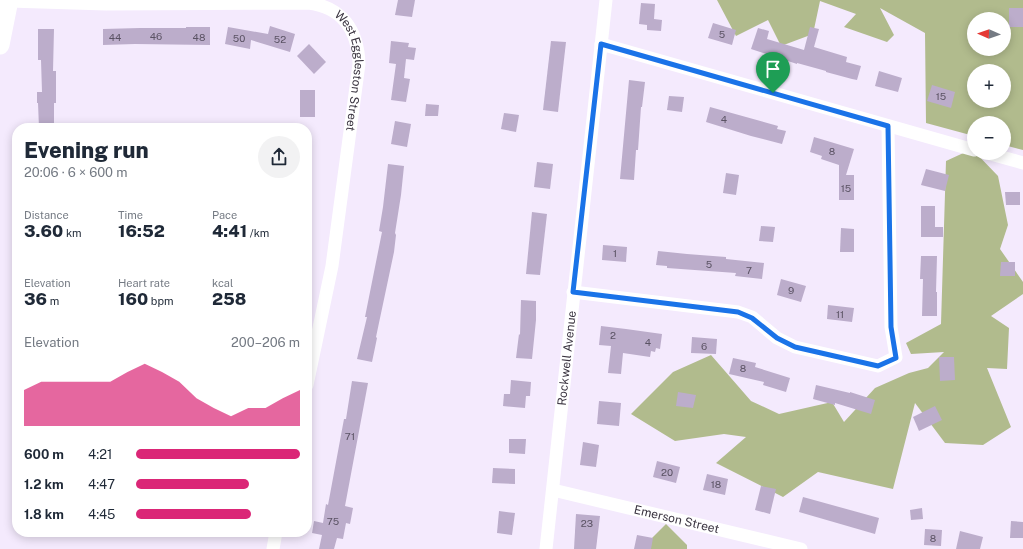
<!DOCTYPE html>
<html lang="en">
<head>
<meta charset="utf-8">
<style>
	body { margin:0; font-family:"Public Sans",sans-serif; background:#f2f2f3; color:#1f2937; height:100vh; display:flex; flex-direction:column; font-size:15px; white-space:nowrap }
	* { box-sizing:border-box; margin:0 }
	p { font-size:13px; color:#747a83 }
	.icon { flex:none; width:22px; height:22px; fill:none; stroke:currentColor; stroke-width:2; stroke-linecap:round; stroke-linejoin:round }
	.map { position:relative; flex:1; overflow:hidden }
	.drawer { position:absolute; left:12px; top:123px; width:300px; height:414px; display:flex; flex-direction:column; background:#fff; border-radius:16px; box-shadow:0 2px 10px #0003 }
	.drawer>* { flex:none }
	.needle { width:26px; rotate:272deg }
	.tools { position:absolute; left:967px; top:12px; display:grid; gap:8px }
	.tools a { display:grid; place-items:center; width:44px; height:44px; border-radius:50%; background:#fff; box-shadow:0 2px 10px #0003; font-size:20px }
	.pin { position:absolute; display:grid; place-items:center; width:34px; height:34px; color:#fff; margin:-41px -17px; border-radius:50% 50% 50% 0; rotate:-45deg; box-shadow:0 0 4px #0007 }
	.pin .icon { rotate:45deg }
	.round { display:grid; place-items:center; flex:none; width:42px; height:42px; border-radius:21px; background:#f2f2f3 }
	.headline { display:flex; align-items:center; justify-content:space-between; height:68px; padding:0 12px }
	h1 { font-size:22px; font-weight:800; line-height:30px }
	.figures { display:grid; grid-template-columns:repeat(3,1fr); gap:6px; height:68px; padding:4px 12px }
	.figures div { display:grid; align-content:center }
	.figures b { font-size:17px; font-weight:800 }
	.figures small { font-size:11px; font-weight:400 }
	.figures p { font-size:11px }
	.chart { height:112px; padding:8px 12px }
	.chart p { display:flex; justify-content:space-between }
	.chart svg { width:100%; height:72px; margin-top:4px; fill:#db2777; opacity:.7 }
	ul { padding:0 12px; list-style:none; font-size:13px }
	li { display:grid; grid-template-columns:64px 48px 1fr; align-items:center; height:30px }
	li i { height:10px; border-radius:5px; background:#db2777 }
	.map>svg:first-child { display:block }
	.forest { fill:#b1bb8d; fill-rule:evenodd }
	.building { fill:#bcadcb }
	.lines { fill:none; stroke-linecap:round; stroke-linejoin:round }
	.street { stroke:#fff; stroke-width:13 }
	.secondary { stroke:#fff; stroke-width:19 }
	.route-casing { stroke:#fff; stroke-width:8 }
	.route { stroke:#1a73e8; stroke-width:5 }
	.labels { text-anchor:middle; stroke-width:3; stroke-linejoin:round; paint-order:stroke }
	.number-label { font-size:10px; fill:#5a5263 }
	.street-label { font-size:12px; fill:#3a3440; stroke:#f4eafd }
</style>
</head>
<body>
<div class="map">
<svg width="1023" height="549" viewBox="0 0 1023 549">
	<rect width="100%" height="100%" fill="#f4eafd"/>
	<g class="forest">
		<path d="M 717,0 L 1023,0 L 1023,150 L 1004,145 L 1004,123 L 974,123 L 974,136 L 926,123 L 925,33 L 880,8 L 894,35 L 887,42 L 844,27 L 856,14 L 820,1 L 813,34 L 781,46 L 768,20 L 736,36 ZM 974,19 L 1004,19 L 1004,49 L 974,49 ZM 974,71 L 1004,71 L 1004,101 L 974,101 Z"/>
		<path d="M 972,149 L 998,176 L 1008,225 L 1000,249 L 1023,282 L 1023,294 L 991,316 L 1009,328 L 1007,369 L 987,368 L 1011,427 L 983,445 L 945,443 L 915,403 L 893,489 L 818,472 L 783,497 L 716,463 L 746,437 L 724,434 L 675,441 L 631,414 L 673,372 L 711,355 L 751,401 L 779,414 L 832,402 L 844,422 L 875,388 L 909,373 L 928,368 L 944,352 L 911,354 L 906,343 L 941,324 L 946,161 Z"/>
		<path d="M 666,524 L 687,545 L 687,549 L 641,549 Z"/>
	</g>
	<g class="building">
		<path d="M 398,0 L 415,0 L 412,17 L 395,15 Z"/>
		<path d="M 641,3 L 655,4 L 654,19 L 662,20 L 661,31 L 647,30 L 647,25 L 639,24 Z"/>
		<rect x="1009" y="8" width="14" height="19"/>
		<path d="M 713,23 L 736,30 L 732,45 L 708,38 Z"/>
		<path d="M 270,26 L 295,34 L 290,52 L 251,40 L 250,49 L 225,44 L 228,27 L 268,34 Z"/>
		<path d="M 186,27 L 210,27 L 210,45 L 135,44 L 103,45 L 103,29 L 140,28 L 186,28 Z"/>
		<path d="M 810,27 L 819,29 L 814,47 L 847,57 L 846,62 L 861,66 L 857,80 L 852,79 L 826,72 L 826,71 L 797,63 L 797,64 L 751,49 L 758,28 L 769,31 L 767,39 L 804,50 Z"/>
		<path d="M 38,29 L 54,29 L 53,71 L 56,71 L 56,103 L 54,103 L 54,128 L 39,128 L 38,103 L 37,103 L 37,92 L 42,92 L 41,60 L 38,60 Z"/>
		<path d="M 391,41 L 409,43 L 408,47 L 416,48 L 414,60 L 406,59 L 404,78 L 410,79 L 406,102 L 391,100 L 396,64 L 389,63 Z"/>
		<path d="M 551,41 L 566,42 L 558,112 L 543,110 Z"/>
		<path d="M 309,44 L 326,62 L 314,74 L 297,56 Z"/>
		<path d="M 879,71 L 902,78 L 898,92 L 875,86 Z"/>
		<path d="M 629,80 L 645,82 L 642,107 L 641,107 L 638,150 L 636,150 L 634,180 L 620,179 Z"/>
		<path d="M 932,85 L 955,92 L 951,108 L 927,101 Z"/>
		<rect x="300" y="90" width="15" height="27"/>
		<path d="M 669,96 L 684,97 L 682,112 L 667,110 Z"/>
		<path d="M 426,104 L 439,105 L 438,116 L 425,116 Z"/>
		<path d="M 710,107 L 778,126 L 777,129 L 786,131 L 782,144 L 751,136 L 706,122 Z"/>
		<path d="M 504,113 L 519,115 L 516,132 L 501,129 Z"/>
		<path d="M 395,121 L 411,124 L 407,147 L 391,144 Z"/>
		<path d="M 814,137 L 854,149 L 846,175 L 854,175 L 854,200 L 839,200 L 839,165 L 821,159 L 822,156 L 810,152 Z"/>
		<path d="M 537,162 L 553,164 L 550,189 L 534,187 Z"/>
		<path d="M 388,164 L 404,166 L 401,195 L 395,233 L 396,235 L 394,252 L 376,337 L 377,338 L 372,362 L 357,359 L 367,317 L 365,317 L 382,232 L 379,231 L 383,207 Z"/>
		<path d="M 926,169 L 949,175 L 945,191 L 921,185 Z"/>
		<path d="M 726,173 L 739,175 L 736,195 L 723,193 Z"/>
		<path d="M 1005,192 L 1020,192 L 1020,205 L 1006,205 Z"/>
		<path d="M 921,206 L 935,206 L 935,227 L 943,227 L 943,237 L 921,237 Z"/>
		<path d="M 532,212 L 547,214 L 540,275 L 526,274 Z"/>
		<path d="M 761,226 L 775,227 L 773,242 L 759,241 Z"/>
		<path d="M 841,228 L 854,229 L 854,252 L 840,252 Z"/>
		<path d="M 603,245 L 627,247 L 626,262 L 602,260 Z"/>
		<path d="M 658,251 L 687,254 L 726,257 L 726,259 L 764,263 L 762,279 L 735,276 L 736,273 L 667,268 L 667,266 L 656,265 Z"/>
		<path d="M 921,256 L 937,256 L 936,292 L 937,292 L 937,316 L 922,316 L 923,279 L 920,279 Z"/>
		<path d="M 1001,262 L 1015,262 L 1015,276 L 1000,276 Z"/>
		<path d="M 781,279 L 806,286 L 801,302 L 777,295 Z"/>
		<path d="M 521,300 L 536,301 L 536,320 L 532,359 L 516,358 L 519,334 L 520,335 Z"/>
		<path d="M 828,305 L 854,308 L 852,322 L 827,319 Z"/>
		<path d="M 601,326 L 626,329 L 662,334 L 660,349 L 656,348 L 655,352 L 651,351 L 650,357 L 623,353 L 621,374 L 608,373 L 611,346 L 599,345 Z"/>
		<path d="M 692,337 L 717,339 L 716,354 L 691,353 Z"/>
		<path d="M 939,357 L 954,357 L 955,380 L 940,381 Z"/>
		<path d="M 733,358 L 756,363 L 755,367 L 790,378 L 786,392 L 763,385 L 764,382 L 729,374 Z"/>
		<path d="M 511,380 L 531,382 L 530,396 L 526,396 L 525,408 L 503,406 L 504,394 L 510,394 Z"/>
		<path d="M 352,381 L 368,383 L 345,506 L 353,508 L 350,524 L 346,523 L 343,539 L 337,538 L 334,549 L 319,549 L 322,535 L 312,533 L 314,521 L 323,523 L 326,504 L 328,505 L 344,419 L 346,419 Z"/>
		<path d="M 816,385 L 850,393 L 850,392 L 875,400 L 871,414 L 835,403 L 835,405 L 813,399 Z"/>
		<path d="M 678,392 L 696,395 L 693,408 L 676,406 Z"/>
		<path d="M 599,401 L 621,403 L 619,426 L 597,424 Z"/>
		<path d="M 935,406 L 942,420 L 919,431 L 913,417 Z"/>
		<path d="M 509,439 L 526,439 L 525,454 L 509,453 Z"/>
		<path d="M 583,442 L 599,445 L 596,467 L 580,465 Z"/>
		<path d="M 657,461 L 680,467 L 676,483 L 653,477 Z"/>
		<path d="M 493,468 L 515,469 L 515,484 L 492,483 Z"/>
		<path d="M 707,474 L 728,479 L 725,495 L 703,490 Z"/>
		<path d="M 761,486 L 776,489 L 770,514 L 755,510 Z"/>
		<path d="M 803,497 L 879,518 L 875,534 L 799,512 Z"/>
		<path d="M 922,508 L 923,519 L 911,520 L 910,510 Z"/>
		<path d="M 499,511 L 515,513 L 512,535 L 497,533 Z"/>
		<path d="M 576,514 L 600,516 L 596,549 L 574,549 Z"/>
		<path d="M 1011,521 L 1023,522 L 1023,538 L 1010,538 Z"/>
		<path d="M 925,529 L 942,530 L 941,546 L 924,545 Z"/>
		<path d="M 960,531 L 983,537 L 980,549 L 956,549 Z"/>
		<path d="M 637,535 L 653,538 L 651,549 L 634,549 Z"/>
	</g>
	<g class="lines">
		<g class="street">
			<path id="s1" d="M 9,1 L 106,4 L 308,3 C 343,7 358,31 359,64 L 332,266 L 307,385"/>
			<path d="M 601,44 L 974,150"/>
			<path d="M 987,153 L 1023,163"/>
			<path d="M 573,292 L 738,312 L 752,317 L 777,338 L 795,347 L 878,366 L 896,357 L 891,327 L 888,126"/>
			<path id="s2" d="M 553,490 L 801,549"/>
			<path d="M 273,549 L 276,532"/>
			<path id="s3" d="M 546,549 L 606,0"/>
		</g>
		<path class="secondary" d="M 0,45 L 9,0"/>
	</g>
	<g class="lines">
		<defs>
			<path id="route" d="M 601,44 L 888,126 L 891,327 L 896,358 L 878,366 L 795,347 L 777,338 L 752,318 L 738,312 L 573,292 Z"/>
		</defs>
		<use href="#route" class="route-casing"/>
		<use href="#route" class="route"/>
	</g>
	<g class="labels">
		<g class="number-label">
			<text x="722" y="38">5</text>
			<text x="156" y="40">46</text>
			<text x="115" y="41">44</text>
			<text x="199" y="41">48</text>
			<text x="239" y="42">50</text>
			<text x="280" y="43">52</text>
			<text x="941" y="100">15</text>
			<text x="724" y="123">4</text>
			<text x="832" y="155">8</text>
			<text x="846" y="192">15</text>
			<text x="615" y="257">1</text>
			<text x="709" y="268">5</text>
			<text x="749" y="274">7</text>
			<text x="791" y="294">9</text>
			<text x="840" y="318">11</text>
			<text x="613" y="339">2</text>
			<text x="648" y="346">4</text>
			<text x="704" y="350">6</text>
			<text x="743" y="372">8</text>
			<text x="350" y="440">71</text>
			<text x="667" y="476">20</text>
			<text x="716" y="488">18</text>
			<text x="333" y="525">75</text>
			<text x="587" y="527">23</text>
			<text x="933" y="542">8</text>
		</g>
		<g class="street-label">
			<text dy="4" stroke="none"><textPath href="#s1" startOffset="392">West Eggleston Street</textPath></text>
			<text dy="4" stroke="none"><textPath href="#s3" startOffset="192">Rockwell Avenue</textPath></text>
			<text dy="4" stroke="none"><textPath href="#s2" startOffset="127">Emerson Street</textPath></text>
		</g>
	</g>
</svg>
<div class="tools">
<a><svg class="needle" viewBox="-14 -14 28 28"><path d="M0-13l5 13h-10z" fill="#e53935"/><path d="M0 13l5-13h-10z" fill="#747a83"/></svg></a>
<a>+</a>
<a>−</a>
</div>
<div class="pin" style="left:773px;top:93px;background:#1e9e55"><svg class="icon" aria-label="arrive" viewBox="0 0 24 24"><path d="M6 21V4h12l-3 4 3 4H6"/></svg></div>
<section class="drawer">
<div class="headline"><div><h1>Evening run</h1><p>20:06 · 6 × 600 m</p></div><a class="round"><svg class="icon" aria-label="share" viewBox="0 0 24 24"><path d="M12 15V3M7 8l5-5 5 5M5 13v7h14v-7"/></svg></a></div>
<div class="figures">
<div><p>Distance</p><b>3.60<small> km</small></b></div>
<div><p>Time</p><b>16:52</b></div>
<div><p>Pace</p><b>4:41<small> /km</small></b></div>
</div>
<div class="figures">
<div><p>Elevation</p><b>36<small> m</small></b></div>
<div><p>Heart rate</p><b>160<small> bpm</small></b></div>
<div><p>kcal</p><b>258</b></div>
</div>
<div class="chart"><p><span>Elevation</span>200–206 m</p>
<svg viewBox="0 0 160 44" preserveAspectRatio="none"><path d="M0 44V22L10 17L20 17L30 17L40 17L50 17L60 11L70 6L80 11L90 17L100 27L110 33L120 38L130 33L140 33L150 27L160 22V44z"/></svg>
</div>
<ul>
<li><b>600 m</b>4:21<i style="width:100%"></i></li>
<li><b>1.2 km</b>4:47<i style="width:69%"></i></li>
<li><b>1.8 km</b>4:45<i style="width:70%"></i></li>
</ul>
</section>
</div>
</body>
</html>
